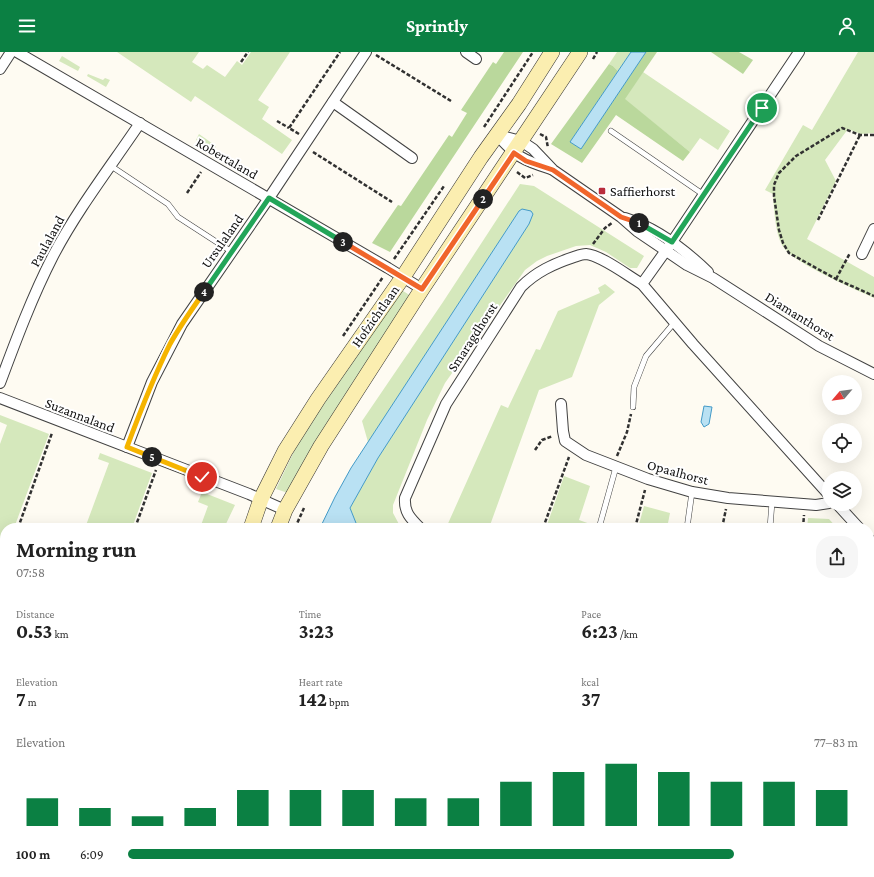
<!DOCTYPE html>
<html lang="en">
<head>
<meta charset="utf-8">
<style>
	body { margin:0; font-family:"Crimson Pro",serif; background:#f6f6f6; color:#222; height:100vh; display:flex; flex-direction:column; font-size:15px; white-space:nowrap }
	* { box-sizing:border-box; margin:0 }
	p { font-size:13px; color:#767676 }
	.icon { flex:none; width:22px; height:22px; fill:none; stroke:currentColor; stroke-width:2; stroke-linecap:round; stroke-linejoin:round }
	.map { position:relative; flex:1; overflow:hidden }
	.side { position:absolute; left:0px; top:471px; width:874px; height:354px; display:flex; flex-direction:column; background:#fff; border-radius:16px 16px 0 0; box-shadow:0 4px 16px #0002 }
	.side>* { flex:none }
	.needle { width:26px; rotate:241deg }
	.controls { position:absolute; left:822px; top:323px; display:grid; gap:8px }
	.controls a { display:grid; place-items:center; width:40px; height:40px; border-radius:50%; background:#fff; box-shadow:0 4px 16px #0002; font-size:20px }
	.pin { position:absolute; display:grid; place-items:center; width:34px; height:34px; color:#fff; margin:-17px; border:2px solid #fff; border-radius:50%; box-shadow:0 1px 4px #0007 }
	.km { position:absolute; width:20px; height:20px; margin:-10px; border-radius:50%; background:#222; color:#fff; font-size:11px; line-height:20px; text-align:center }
	.round { display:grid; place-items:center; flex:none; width:42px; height:42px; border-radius:16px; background:#f6f6f6 }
	.summary { display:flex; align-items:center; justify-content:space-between; height:68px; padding:0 16px }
	h1 { font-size:22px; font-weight:700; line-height:30px }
	.figures { display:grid; grid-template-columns:repeat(3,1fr); gap:6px; height:68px; padding:4px 16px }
	.figures div { display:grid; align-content:center }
	.figures b { font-size:20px; font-weight:700 }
	.figures small { font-size:11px; font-weight:400 }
	.figures p { font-size:11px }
	.chart { height:112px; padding:8px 16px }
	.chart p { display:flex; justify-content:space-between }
	.chart svg { width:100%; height:72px; margin-top:4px; stroke:#0b8043; stroke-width:6 }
	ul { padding:0 16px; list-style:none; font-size:13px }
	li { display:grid; grid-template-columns:64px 48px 1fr; align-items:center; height:30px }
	li i { height:10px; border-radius:5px; background:#0b8043 }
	header { display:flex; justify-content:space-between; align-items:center; height:52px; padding:0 16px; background:#0b8043; color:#fff; font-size:18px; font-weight:700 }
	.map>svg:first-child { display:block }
	.green { fill:#d5e8bc }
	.forest { fill:#bad89c }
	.water { fill:#b9e1f3; stroke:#439ac7 }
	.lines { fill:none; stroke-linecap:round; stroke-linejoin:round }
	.stream { stroke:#439ac7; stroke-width:4 }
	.service-casing { stroke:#424242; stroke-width:6 }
	.minor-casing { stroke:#424242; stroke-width:12 }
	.secondary-casing { stroke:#313131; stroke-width:16 }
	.path { stroke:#313131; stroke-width:2.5; stroke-dasharray:4 2; stroke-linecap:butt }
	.service { stroke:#fff; stroke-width:5 }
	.minor { stroke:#fff; stroke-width:10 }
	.secondary { stroke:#fbeeb0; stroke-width:15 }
	.split-1-casing { stroke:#fff; stroke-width:8 }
	.split-2-casing { stroke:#fff; stroke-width:8 }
	.split-3-casing { stroke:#fff; stroke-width:8 }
	.split-4-casing { stroke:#fff; stroke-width:8 }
	.split-5-casing { stroke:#fff; stroke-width:8 }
	.split-6-casing { stroke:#fff; stroke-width:8 }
	.split-1 { stroke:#22a559; stroke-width:5 }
	.split-2 { stroke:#f0652b; stroke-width:5 }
	.split-3 { stroke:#f0652b; stroke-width:5 }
	.split-4 { stroke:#22a559; stroke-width:5 }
	.split-5 { stroke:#f5b400; stroke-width:5 }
	.split-6 { stroke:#f5b400; stroke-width:5 }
	.poi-dot { fill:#b92d3c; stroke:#fff; stroke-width:1.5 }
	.labels { text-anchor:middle; stroke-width:4; stroke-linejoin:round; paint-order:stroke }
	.street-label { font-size:14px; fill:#0f0f0f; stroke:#fff }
	.poi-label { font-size:14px; fill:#0f0f0f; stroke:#fff; text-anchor:start }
</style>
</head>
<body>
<header><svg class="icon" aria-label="menu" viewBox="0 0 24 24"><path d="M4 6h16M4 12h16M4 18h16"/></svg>Sprintly<svg class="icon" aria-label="person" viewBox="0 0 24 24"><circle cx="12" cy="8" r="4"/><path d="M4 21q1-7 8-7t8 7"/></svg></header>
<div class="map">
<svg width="874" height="825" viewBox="0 0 874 825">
	<rect width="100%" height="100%" fill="#fefbf2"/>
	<g class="green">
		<path d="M 117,0 L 199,0 L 192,10 L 203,17 L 207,13 L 225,25 L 237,9 L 242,13 L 251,0 L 290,0 L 258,48 L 269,55 L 262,67 L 292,88 L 282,102 L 195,44 L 191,50 Z"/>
		<path d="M 617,0 L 631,0 L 618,19 L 613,14 L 609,12 Z"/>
		<path d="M 858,0 L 874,0 L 874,81 L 861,82 L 848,77 L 825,108 L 836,129 L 807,187 L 874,225 L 874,246 C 853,236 792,211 782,193 C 775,180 774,157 773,142 L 765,138 L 803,73 L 812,78 Z"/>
		<path d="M 62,4 L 80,15 L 78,19 L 59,9 Z"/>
		<path d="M 643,20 L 730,79 L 718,98 L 700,86 L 690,100 L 624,47 Z"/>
		<path d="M 88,22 L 103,28 L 105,26 L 110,28 L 106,35 L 87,24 Z"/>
		<path d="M 199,82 L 216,94 L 214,98 L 196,88 Z"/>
		<path d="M 520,132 L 534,134 L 644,204 L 637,216 L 630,216 L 606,200 L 590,193 L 576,194 L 547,204 L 537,209 L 525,218 L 445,331 L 427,368 L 393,453 L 393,461 L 401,476 L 358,476 L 350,456 L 378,406 L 529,172 L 519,159 L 368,390 L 362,369 L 443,250 Z"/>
		<path d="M 605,232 L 615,240 L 599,253 L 572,325 L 539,338 L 489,476 L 446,476 L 501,353 L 508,356 L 536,297 L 540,298 L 558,259 L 600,241 L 598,236 Z"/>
		<path d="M 400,237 L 411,244 L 353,330 L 312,395 L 288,441 L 276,437 L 300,387 L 392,252 Z"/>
		<path d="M 0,363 L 49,382 L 14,476 L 5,476 L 5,514 L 0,513 L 0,392 L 7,373 L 0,370 Z"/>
		<path d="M 100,401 L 152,421 L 132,476 L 85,476 L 109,411 L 98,407 Z"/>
		<path d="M 564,424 L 590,434 L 579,468 L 593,473 L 592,476 L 546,476 Z"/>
		<path d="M 202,440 L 235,453 L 224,476 L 200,476 L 208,454 L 198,450 Z"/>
		<path d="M 644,454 L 670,461 L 667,476 L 638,476 Z"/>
		<path d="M 808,466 L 829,467 L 837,476 L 807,476 Z"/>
		<path d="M 869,722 L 874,723 L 874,755 L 869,754 Z"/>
		<path d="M 869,758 L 874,759 L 874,787 L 869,786 Z"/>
		<path d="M 177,820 L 456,820 L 465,824 L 467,820 L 713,820 L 712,825 L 175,825 Z"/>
	</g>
	<g class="forest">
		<path d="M 504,0 L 523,0 L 390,200 L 372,191 L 398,153 L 401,154 L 449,83 L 452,85 L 467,61 L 461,58 L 493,10 L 496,12 Z"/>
		<path d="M 646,0 L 657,0 L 625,47 L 690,100 L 683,109 L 616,63 L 582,111 L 551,92 L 609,12 L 613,14 L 618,19 L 570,90 L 581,97 Z"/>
		<path d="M 711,0 L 739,0 L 753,8 L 743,22 Z"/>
		<path d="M 456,820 L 483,820 L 491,823 L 492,820 L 525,820 L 531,825 L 469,825 Z"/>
		<path d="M 539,820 L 632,820 L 630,825 L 543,825 Z"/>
		<path d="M 719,820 L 768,820 L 779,825 L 726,825 L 718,822 Z"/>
	</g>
	<g class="water">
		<path d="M 631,0 L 646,0 L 581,97 L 570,90 Z"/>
		<path d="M 522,157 L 531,159 L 533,162 L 529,172 L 378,406 L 350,456 L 358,476 L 320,476 L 335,445 L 351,416 L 519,159 Z"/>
		<path d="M 704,354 L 712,355 L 709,372 L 704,375 L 701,370 Z"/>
	</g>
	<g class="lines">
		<g class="stream">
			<path d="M 731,820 L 746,825"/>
			<path d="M 484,825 L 485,821"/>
			<path d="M 707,825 L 708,820"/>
		</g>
		<defs>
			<g id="service">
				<path d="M 611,79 L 704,143"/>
				<path d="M 111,114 L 168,152 L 178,165 L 232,200"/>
				<path d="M 633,355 L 634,335 L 646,304 L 674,271"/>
				<path d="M 599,476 L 616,415"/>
				<path d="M 687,476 L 692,440"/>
				<path d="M 770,476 L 772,450"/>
				<path d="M 688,820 L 696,821"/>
				<path d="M 635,825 L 637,820"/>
				<path d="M 658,825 L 659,820"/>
				<path d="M 715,825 L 716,820"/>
			</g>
			<g id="minor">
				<path d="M 17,0 L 388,216 L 422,237"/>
				<path d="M 466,0 L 476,7"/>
				<path d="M 799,0 L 672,190 L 642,232 L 693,292 L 829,443"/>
				<path d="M 0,17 L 11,0"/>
				<path d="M 333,50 L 412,106"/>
				<path d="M 497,83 L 521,89 L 533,97 L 553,118 L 621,165 L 637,179 L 687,213 L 713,226 L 819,294 L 874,322"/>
				<path d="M 497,83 C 517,105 522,108 551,117"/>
				<path d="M 625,166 C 657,176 684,197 708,220"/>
				<path d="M 862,202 L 874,177"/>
				<path d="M 0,331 C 16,288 32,245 53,204 C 77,158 111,114 140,71"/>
				<path d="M 0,346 L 249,442 L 285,458"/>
				<path d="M 561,352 L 563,379 L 565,389 L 586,403 L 648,427 L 692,440 L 728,446 L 816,453 L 829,451"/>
				<path d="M 127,395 L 152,330 L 182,272 L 269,146 L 366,0"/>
				<path d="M 837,452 L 859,476"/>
				<path d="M 420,476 C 410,466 404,460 405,446 L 446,352 L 521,235 C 536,220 553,212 574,205 C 577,204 582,202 586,202 C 601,203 628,224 642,232"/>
				<path d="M 869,487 L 874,493"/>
				<path d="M 869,511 L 874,505"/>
				<path d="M 0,595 L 5,597"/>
				<path d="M 869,664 L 874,668"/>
				<path d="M 0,785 L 5,792"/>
				<path d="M 22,820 L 24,825"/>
				<path d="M 130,825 L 132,820"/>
			</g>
			<g id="secondary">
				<path d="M 251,476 L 261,447 L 285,399 L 318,347 L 403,225 L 481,105 L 519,52 L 552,0"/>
				<path d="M 278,476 L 285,458 L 321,394 L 422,237 L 580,0"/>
				<path d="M 0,541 L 5,542"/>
				<path d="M 0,574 L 5,576"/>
				<path d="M 869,803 L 874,805"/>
				<path d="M 832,820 L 845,825"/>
			</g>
		</defs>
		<use href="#service" class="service-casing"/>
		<use href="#minor" class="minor-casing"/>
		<use href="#secondary" class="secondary-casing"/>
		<g class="path">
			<path d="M 376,3 L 451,49"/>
			<path d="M 593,7 L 597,0"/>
			<path d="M 241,10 L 248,0"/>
			<path d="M 277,69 L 289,76"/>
			<path d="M 484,75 L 533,0"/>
			<path d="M 299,82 L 289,76 L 340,0"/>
			<path d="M 540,82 L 546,85 L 548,96"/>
			<path d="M 874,83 L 860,83 L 842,76 L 796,104 L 779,121 L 774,133 L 774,144 L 779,178 L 783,191 L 789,201 L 836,227 L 874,244"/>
			<path d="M 313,100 L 392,150"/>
			<path d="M 517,120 L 525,126 L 533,123"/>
			<path d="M 187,141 L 201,120"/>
			<path d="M 818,168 L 860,83"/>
			<path d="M 593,192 L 605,176 L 612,171"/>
			<path d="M 394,207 L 444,134"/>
			<path d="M 836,227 L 850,201"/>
			<path d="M 343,284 L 383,225"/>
			<path d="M 535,398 L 542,388 L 553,384"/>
			<path d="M 617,404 L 627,380 L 631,362"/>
			<path d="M 18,476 L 52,381"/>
			<path d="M 135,476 L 156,418"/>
			<path d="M 295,476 L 304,456"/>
			<path d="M 543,476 L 569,405"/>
			<path d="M 635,476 L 645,438"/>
			<path d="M 722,476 L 726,457"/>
			<path d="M 803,476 L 804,463"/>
			<path d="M 1,523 L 5,511"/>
			<path d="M 869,756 L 874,757"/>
			<path d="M 531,820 L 537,825"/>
			<path d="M 786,820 L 799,825"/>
			<path d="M 782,825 L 785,820"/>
		</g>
		<use href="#service" class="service"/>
		<use href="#minor" class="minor"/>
		<use href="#secondary" class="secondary"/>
	</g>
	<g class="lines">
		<defs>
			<path id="split-1" d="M 639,171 L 672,190 L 762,56"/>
			<path id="split-2" d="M 483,147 L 514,101 L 526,109 L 553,118 L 621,165 L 639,171"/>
			<path id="split-3" d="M 343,190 L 422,237 L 483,147"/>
			<path id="split-4" d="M 204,240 L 269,146 L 343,190"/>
			<path id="split-5" d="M 152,405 L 127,395 C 140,360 153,326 170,292 C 180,274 192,257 204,240"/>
			<path id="split-6" d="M 152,405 L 202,425"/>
		</defs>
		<use href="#split-1" class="split-1-casing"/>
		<use href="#split-2" class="split-2-casing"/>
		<use href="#split-3" class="split-3-casing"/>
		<use href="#split-4" class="split-4-casing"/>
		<use href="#split-5" class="split-5-casing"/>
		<use href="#split-6" class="split-6-casing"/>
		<use href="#split-1" class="split-1"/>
		<use href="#split-2" class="split-2"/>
		<use href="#split-3" class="split-3"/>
		<use href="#split-4" class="split-4"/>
		<use href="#split-5" class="split-5"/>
		<use href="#split-6" class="split-6"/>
	</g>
	<rect class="poi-dot" x="598" y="135" width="8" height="8" rx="2"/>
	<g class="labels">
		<g class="street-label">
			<text transform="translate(227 106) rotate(30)" y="5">Robertaland</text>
			<text transform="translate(47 189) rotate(-61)" y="5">Paulaland</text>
			<text transform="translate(222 189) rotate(-55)" y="5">Ursulaland</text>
			<text transform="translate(375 264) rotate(-55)" y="5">Hofzichtlaan</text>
			<text transform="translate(800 264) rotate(32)" y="5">Diamanthorst</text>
			<text transform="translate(472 285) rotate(-57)" y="5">Smaragdhorst</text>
			<text transform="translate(80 363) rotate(21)" y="5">Suzannaland</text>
			<text transform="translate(678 420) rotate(15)" y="5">Opaalhorst</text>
		</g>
		<g class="poi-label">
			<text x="610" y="144">Saffierhorst</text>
		</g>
	</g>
</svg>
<div class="controls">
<a><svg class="needle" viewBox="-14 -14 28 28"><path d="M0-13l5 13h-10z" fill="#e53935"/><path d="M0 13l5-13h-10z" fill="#767676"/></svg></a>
<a><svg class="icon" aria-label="locate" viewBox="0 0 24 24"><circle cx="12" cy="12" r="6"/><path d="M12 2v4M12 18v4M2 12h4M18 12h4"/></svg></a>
<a><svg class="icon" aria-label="layers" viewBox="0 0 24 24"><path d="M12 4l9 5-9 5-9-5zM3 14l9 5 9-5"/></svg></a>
</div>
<div class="pin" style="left:762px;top:56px;background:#1e9e55"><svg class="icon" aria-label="arrive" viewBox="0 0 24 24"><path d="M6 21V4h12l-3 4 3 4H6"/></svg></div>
<div class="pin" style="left:202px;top:425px;background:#d93025"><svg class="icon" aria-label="check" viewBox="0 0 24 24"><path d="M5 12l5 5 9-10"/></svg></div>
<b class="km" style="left:639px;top:171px">1</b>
<b class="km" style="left:483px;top:147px">2</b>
<b class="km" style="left:343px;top:190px">3</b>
<b class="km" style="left:204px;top:240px">4</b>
<b class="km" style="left:152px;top:405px">5</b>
<section class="side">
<div class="summary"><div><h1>Morning run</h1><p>07:58</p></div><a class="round"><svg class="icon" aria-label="share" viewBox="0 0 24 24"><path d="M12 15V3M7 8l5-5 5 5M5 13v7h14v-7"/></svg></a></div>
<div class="figures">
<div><p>Distance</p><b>0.53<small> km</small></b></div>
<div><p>Time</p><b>3:23</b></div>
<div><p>Pace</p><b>6:23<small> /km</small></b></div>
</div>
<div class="figures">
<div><p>Elevation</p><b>7<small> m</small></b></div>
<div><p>Heart rate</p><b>142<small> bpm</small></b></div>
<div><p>kcal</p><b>37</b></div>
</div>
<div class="chart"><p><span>Elevation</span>77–83 m</p>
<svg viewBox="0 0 160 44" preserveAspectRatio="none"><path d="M5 44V27M15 44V33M25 44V38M35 44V33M45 44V22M55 44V22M65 44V22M75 44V27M85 44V27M95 44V17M105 44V11M115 44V6M125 44V11M135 44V17M145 44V17M155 44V22"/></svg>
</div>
<ul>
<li><b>100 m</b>6:09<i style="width:83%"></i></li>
</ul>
</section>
</div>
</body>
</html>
